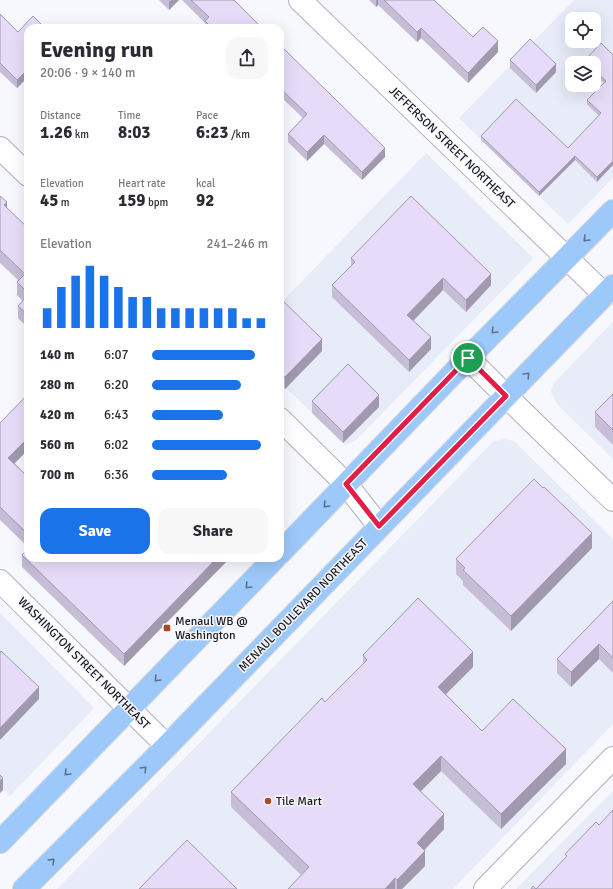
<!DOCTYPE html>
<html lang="en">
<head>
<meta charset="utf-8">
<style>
	body { margin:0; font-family:Signika,sans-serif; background:#f7f7f7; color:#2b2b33; height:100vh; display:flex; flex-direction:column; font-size:15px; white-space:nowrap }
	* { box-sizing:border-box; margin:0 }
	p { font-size:13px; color:#7c7c81 }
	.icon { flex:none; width:22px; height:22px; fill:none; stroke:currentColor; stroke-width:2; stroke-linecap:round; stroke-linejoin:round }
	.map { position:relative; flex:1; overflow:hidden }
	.details { position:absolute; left:24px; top:24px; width:260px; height:538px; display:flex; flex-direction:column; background:#fff; border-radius:12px; box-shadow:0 4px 16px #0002 }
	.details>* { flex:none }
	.buttons { position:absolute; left:565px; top:12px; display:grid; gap:8px }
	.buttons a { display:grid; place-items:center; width:36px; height:36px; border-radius:8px; background:#fff; box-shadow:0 4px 16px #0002; font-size:20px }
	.pin { position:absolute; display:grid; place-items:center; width:34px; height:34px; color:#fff; margin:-17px; border:2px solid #fff; border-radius:50%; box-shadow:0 1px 4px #0007 }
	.round { display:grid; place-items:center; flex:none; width:42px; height:42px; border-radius:12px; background:#f7f7f7 }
	.summary { display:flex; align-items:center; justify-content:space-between; height:68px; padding:0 16px }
	h1 { font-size:22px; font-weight:800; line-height:30px }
	.metrics { display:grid; grid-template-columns:repeat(3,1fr); gap:6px; height:68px; padding:4px 16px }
	.metrics div { display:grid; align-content:center }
	.metrics b { font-size:17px; font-weight:800 }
	.metrics small { font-size:11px; font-weight:400 }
	.metrics p { font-size:11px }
	.chart { height:112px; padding:8px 16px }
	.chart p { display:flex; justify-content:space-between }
	.chart svg { width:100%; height:72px; margin-top:4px; stroke:#1a73e8; stroke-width:6 }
	.action { display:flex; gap:8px; margin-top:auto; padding:8px 16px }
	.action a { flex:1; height:46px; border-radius:12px; background:#1a73e8; color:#fff; font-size:16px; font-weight:800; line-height:46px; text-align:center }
	.action a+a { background:#f7f7f7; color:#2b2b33 }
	ul { padding:0 16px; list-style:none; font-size:13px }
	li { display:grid; grid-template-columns:64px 48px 1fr; align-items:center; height:30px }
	li i { height:10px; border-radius:5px; background:#1a73e8 }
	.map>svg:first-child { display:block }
	.built { fill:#e8ebf8; fill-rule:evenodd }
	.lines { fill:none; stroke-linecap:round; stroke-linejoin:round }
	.minor-casing { stroke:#afb1bf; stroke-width:24 }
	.major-casing { stroke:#d6d6d7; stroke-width:24 }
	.minor { stroke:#fff; stroke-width:22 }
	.major { stroke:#9cc8fa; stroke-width:22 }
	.wall { fill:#c6bdd6 }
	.shaded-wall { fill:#a19aae }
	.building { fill:#e6dcf9; stroke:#a19aae }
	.oneway { stroke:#5b728d }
	.route-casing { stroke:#fff; stroke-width:8 }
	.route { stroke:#e11d48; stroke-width:5 }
	.poi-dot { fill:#af4821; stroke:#f7f8fe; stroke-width:1.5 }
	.labels { text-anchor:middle; stroke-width:3; stroke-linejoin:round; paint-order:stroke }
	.street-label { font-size:12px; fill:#1a1b20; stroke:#f7f8fe }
	.poi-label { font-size:12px; fill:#1a1b20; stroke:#f7f8fe; text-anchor:start }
</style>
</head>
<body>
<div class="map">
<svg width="613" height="889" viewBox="0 0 613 889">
	<rect width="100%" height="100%" fill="#f7f8fe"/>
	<g class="built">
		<path d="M 574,0 L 613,0 L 613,178 L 569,223 L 567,223 L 459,118 ZM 572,19 L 594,19 L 594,41 L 572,41 ZM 572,63 L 594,63 L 594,85 L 572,85 Z"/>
		<path d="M 426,153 L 532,257 L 532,260 L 355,441 L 345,445 L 280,382 L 280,304 Z"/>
		<path d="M 613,322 L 613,459 L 556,403 L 551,392 L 553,384 Z"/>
		<path d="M 504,439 L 514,441 L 613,539 L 613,724 L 453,889 L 57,889 L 493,442 Z"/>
		<path d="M 0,613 L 92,706 L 93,709 L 10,796 L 3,790 L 0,793 Z"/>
		<path d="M 613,791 L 613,889 L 516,889 Z"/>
	</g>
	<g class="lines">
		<defs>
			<g id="minor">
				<path d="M 300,0 L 605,295"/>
				<path d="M 0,148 L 28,175"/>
				<path d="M 468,358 L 506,396 L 613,500"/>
				<path d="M 280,419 L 346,484 L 379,526"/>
				<path d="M 0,581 L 167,746"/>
				<path d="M 485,889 L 613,758"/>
			</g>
			<g id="major">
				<path d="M 280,553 L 468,358 L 613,211"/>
				<path d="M 0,842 L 275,558"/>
				<path d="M 24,889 L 167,746 L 613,286"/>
			</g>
		</defs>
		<use href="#minor" class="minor-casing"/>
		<use href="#major" class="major-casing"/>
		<use href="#minor" class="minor"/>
		<use href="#major" class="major"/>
	</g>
	<g class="wall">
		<path d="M 159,0 L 179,0 L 169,10 Z"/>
		<path d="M 182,0 L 234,0 L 262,28 L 205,28 L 205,23 Z"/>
		<path d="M 369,0 L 434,0 L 473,37 L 498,52 L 468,83 L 421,38 L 417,42 L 378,5 L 376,7 Z"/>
		<path d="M 0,14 L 18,32 L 28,28 L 28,77 L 17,88 L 0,72 Z"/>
		<path d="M 280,45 L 385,157 L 362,180 L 324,144 L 307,161 L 288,142 L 288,134 L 303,118 L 283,99 L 280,102 Z"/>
		<path d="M 613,55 L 597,182 L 575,160 L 539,196 L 481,140 L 481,136 L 568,148 L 599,116 L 587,104 L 587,100 L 604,83 L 594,74 L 594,63 L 584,63 L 584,61 Z"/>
		<path d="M 510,60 L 556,72 L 536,93 L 510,68 Z"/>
		<path d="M 0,196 L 7,208 L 28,228 L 28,328 L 18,318 L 18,306 L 23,301 L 17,295 L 17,282 L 19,281 L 0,263 Z"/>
		<path d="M 351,258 L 491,285 L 466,312 L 443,290 L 413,321 L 431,349 L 409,372 L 332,297 L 332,285 L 351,266 Z"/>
		<path d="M 280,298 L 322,351 L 285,389 L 280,384 Z"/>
		<path d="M 613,394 L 613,445 L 595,427 L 595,412 Z"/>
		<path d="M 312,401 L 379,407 L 343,443 L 312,413 Z"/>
		<path d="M 0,423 L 15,464 L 28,477 L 28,547 L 0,520 Z"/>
		<path d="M 592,548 L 511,631 L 463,585 L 463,581 L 456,574 L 456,559 Z"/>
		<path d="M 22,555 L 230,558 L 124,666 L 22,567 Z"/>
		<path d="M 613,601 L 613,673 L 599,659 L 571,687 L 557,673 L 557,659 Z"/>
		<path d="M 363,655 L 473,667 L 446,694 L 482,731 L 566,764 L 501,829 L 441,771 L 420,792 L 444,829 L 424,850 L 425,866 L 402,889 L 288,889 L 301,875 L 231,807 L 231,792 L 325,702 L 363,664 Z"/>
	</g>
	<g class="shaded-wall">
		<path d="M 171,0 L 179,0 L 169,10 L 169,2 Z"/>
		<path d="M 376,0 L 378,0 L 378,5 L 376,7 Z"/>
		<path d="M 421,28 L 421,38 L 417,42 L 417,32 Z"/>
		<path d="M 498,41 L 498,52 L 468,83 L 468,73 Z"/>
		<path d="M 556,64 L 556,72 L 536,93 L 536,85 Z"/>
		<path d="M 28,69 L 28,77 L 17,88 L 17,80 Z"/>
		<path d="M 283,91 L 283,99 L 280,102 L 280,94 Z"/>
		<path d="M 324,135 L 324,144 L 307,161 L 307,152 Z"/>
		<path d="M 385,148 L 385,157 L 362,180 L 362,172 Z"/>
		<path d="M 575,156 L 575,160 L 539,196 L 539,192 Z"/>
		<path d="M 613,161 L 613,165 L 597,182 L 597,177 Z"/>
		<path d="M 7,202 L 7,215 L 4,205 Z"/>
		<path d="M 281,244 L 281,253 L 280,254 L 280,245 Z"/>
		<path d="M 284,265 L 284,273 L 280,278 L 280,269 Z"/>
		<path d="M 491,274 L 491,285 L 466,312 L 466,300 Z"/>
		<path d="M 443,278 L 443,290 L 407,327 L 407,315 Z"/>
		<path d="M 431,337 L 431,349 L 409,372 L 409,360 Z"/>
		<path d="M 322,339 L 322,351 L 285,389 L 285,377 Z"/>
		<path d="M 379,395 L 379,407 L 343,443 L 343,432 Z"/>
		<path d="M 28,438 L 28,450 L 8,470 L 8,458 Z"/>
		<path d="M 592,533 L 592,548 L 511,631 L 511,616 Z"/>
		<path d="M 217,558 L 230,558 L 124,666 L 124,654 Z"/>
		<path d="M 599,644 L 599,659 L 571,687 L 571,672 Z"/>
		<path d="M 473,652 L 473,667 L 438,702 L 438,687 Z"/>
		<path d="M 39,687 L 39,699 L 0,740 L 0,728 Z"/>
		<path d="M 566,749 L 566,764 L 501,829 L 501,814 Z"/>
		<path d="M 441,756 L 441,771 L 413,799 L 413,784 Z"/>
		<path d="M 3,778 L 3,790 L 0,793 L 0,781 Z"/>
		<path d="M 444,814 L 444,829 L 417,858 L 417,843 Z"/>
		<path d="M 425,851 L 425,866 L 402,889 L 397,889 L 397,880 Z"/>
		<path d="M 395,878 L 395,889 L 385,889 Z"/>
	</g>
	<g class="building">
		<path d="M 191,0 L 234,0 L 262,28 L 212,28 L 205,21 L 209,17 Z"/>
		<path d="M 384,0 L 434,0 L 473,37 L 483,27 L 498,41 L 468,73 L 421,28 L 417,32 Z"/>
		<path d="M 0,14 L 18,32 L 33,16 L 45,28 L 28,28 L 28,69 L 17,80 L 0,63 Z"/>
		<path d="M 530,39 L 556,64 L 536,85 L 510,60 Z"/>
		<path d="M 601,43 L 613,55 L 613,161 L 597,177 L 575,156 L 539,192 L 481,136 L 516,99 L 568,148 L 601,113 L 587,100 L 606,81 L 594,70 L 594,63 L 587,63 L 584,61 Z"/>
		<path d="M 280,45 L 385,148 L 362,172 L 324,135 L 307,152 L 288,134 L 307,114 L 283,91 L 280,94 Z"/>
		<path d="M 0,196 L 7,202 L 4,205 L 28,228 L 28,293 L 17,282 L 25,274 L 0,250 Z"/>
		<path d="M 411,196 L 491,274 L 466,300 L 443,278 L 407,315 L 431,337 L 409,360 L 332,285 L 355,262 L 351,258 Z"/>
		<path d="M 280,261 L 284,265 L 280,269 Z"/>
		<path d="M 28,295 L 28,315 L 18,306 Z"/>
		<path d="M 280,298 L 322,339 L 285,377 L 280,372 L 280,349 L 282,347 L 280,346 Z"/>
		<path d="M 348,364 L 379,395 L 343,432 L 312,401 Z"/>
		<path d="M 28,394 L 28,438 L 8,458 L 28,477 L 28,534 L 0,507 L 0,423 Z"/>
		<path d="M 613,394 L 613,430 L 595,412 Z"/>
		<path d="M 534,479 L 543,488 L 544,487 L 592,533 L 511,616 L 463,570 L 465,568 L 456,559 Z"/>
		<path d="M 28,549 L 28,558 L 217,558 L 124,654 L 22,555 Z"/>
		<path d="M 418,598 L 473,652 L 438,687 L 482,731 L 513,699 L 566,749 L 501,814 L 441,756 L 413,784 L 444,814 L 417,843 L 425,851 L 397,880 L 395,878 L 385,889 L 288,889 L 309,867 L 231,792 L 322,698 L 325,702 L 367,660 L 363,655 Z"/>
		<path d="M 613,601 L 613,658 L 599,644 L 571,672 L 557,659 Z"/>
		<path d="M 1,651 L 39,687 L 0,728 L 0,652 Z"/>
		<path d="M 0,775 L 3,778 L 0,781 Z"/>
		<path d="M 613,810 L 613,889 L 531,889 L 533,886 L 536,889 L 567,856 L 565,854 L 596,822 L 599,825 Z"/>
		<path d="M 187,840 L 237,889 L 139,889 Z"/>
	</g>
	<defs><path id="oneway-chevron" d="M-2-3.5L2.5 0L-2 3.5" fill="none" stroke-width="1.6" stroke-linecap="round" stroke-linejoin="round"/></defs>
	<g class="oneway">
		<use href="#oneway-chevron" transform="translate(586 239) rotate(134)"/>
		<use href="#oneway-chevron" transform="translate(494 331) rotate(135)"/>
		<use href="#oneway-chevron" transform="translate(527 375) rotate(-46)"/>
		<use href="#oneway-chevron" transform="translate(326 505) rotate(134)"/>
		<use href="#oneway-chevron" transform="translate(248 586) rotate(134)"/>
		<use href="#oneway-chevron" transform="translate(157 679) rotate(134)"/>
		<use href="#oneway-chevron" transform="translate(144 769) rotate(-45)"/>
		<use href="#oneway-chevron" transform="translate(67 773) rotate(134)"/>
		<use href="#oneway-chevron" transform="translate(52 861) rotate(-45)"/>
	</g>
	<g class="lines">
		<defs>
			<path id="route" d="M 468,358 L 506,396 L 379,526 L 346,484 Z"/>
		</defs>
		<use href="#route" class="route-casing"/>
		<use href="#route" class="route"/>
	</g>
	<g class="poi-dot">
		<rect x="163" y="624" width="8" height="8" rx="2"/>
		<circle cx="268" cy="801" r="4"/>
	</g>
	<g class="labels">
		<g class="street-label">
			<text transform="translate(452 147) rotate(44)" y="4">JEFFERSON STREET NORTHEAST</text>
			<text transform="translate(303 605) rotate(-46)" y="4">MENAUL BOULEVARD NORTHEAST</text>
			<text transform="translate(84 663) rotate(45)" y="4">WASHINGTON STREET NORTHEAST</text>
		</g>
		<g class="poi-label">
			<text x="175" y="625">Menaul WB @<tspan x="175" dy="14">Washington</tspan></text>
			<text x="276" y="805">Tile Mart</text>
		</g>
	</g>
</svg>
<div class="buttons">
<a><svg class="icon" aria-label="locate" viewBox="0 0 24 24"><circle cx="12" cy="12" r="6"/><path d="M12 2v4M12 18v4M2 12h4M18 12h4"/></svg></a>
<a><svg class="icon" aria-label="layers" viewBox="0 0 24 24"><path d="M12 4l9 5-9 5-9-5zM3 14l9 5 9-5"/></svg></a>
</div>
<div class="pin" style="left:468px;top:358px;background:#1e9e55"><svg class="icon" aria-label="arrive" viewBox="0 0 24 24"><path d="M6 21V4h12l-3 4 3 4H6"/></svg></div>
<section class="details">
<div class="summary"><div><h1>Evening run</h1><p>20:06 · 9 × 140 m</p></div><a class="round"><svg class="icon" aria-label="share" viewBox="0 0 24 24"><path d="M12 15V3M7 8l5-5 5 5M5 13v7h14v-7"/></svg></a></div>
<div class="metrics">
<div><p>Distance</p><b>1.26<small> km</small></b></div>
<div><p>Time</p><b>8:03</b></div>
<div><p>Pace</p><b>6:23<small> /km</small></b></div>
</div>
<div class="metrics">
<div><p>Elevation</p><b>45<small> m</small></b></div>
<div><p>Heart rate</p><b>159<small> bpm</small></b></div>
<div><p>kcal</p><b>92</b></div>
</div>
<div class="chart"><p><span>Elevation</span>241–246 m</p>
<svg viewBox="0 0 160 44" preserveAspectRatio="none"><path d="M5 44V32M15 44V19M25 44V12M35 44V6M45 44V12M55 44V19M65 44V25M75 44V25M85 44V32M95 44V32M105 44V32M115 44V32M125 44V32M135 44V32M145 44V38M155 44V38"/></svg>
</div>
<ul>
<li><b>140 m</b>6:07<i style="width:89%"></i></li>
<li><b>280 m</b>6:20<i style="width:77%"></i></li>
<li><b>420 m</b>6:43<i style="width:61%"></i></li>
<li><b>560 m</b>6:02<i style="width:94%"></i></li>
<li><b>700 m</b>6:36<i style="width:65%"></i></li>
</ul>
<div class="action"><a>Save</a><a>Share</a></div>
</section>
</div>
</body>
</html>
